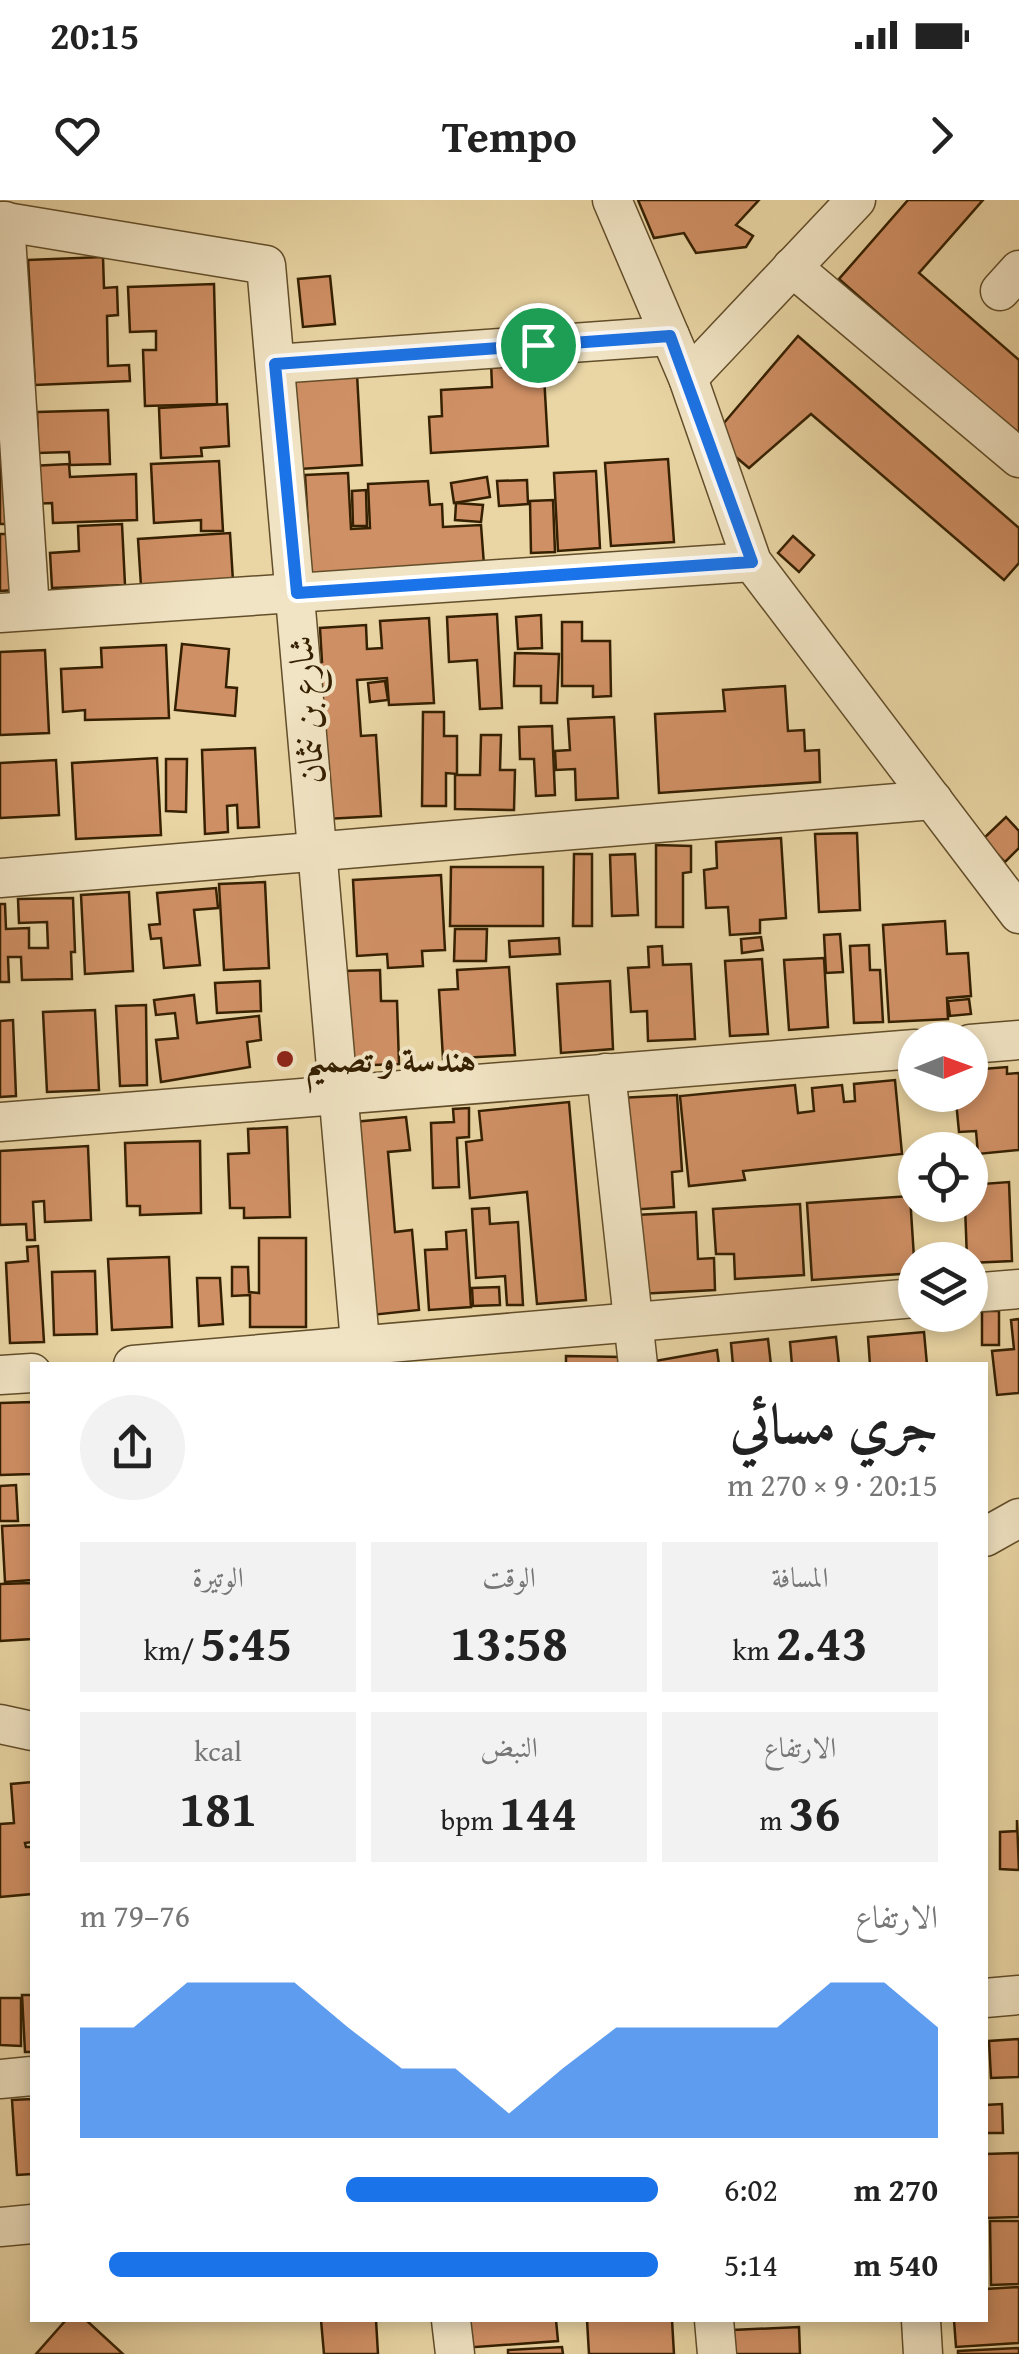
<!DOCTYPE html>
<html lang="ar">
<head>
<meta charset="utf-8">
<style>
	body { margin:0; font-family:"Gentium Book Plus",Amiri,serif; background:#f2f2f2; color:#222; direction:rtl; height:100vh; display:flex; flex-direction:column; font-size:38px; white-space:nowrap }
	* { box-sizing:border-box; margin:0 }
	p { font-size:32px; color:#767676 }
	.icon { flex:none; width:55px; height:55px; fill:none; stroke:currentColor; stroke-width:2; stroke-linecap:round; stroke-linejoin:round }
	.map { position:relative; flex:1; overflow:hidden; direction:ltr }
	.sheet { position:absolute; left:30px; top:1162px; width:958px; height:960px; display:flex; flex-direction:column; background:#fff; border-radius:0px; box-shadow:0 5px 15px #0003; direction:rtl }
	.sheet>* { flex:none }
	.needle { width:65px; rotate:89deg }
	.tools { position:absolute; left:898px; top:822px; display:grid; gap:20px }
	.tools a { display:grid; place-items:center; width:90px; height:90px; border-radius:50%; background:#fff; box-shadow:0 5px 15px #0003; font-size:50px }
	.pin { position:absolute; display:grid; place-items:center; width:85px; height:85px; color:#fff; margin:-42px; border:5px solid #fff; border-radius:50%; box-shadow:0 2px 10px #0007 }
	.round { display:grid; place-items:center; flex:none; width:105px; height:105px; border-radius:52px; background:#f2f2f2 }
	.summary { display:flex; align-items:center; justify-content:space-between; height:170px; padding:0 50px }
	h1 { font-size:55px; font-weight:700; line-height:75px }
	.figures { display:grid; grid-template-columns:repeat(3,1fr); gap:15px; height:170px; padding:10px 50px }
	.figures div { display:grid; align-content:center; border-radius:0px; background:#f2f2f2; text-align:center }
	.figures b { font-size:50px; font-weight:700 }
	.figures small { font-size:28px; font-weight:400 }
	.figures p { font-size:28px }
	.chart { height:280px; padding:20px 50px }
	.chart p { display:flex; justify-content:space-between }
	.chart svg { width:100%; height:180px; margin-top:10px; fill:#1a73e8; opacity:.7 }
	ul { padding:0 50px; list-style:none; font-size:32px }
	li { display:grid; grid-template-columns:160px 120px 1fr; align-items:center; height:75px }
	li i { height:25px; border-radius:12px; background:#1a73e8 }
	.status { display:flex; justify-content:space-between; align-items:center; height:70px; padding:0 50px; background:#fff; direction:ltr }
	.status svg { height:28px; fill:currentColor }
	header { display:flex; justify-content:space-between; align-items:center; height:130px; padding:0 50px; background:#fff; font-size:45px; font-weight:700 }
	.map>svg:first-child { display:block }
	.building { fill:#d09065; stroke:#352001; stroke-width:2.5 }
	.lines { fill:none; stroke-linecap:round; stroke-linejoin:round }
	.street-casing { stroke:#624e2a; stroke-width:41 }
	.street { stroke:#f1e4c4; stroke-width:38 }
	.route-casing { stroke:#fff; stroke-width:20 }
	.route { stroke:#1a73e8; stroke-width:12 }
	.poi-dot { fill:#8f2418; stroke:#f1e4c4; stroke-width:4 }
	.labels { text-anchor:middle; stroke-width:8; stroke-linejoin:round; paint-order:stroke }
	.street-label { font-size:35px; fill:#352001; stroke:#f1e4c4 }
	.poi-label { font-size:35px; font-weight:bold; fill:#352001; stroke:#f1e4c4; text-anchor:start }
</style>
</head>
<body>
<div class="status"><b>20:15</b><svg viewBox="0 0 49 12"><path d="M0 12V9h3v3zM5 12V6h3v6zM10 12V3h3v9zM15 12V0h3v12zM26 1h20v11H26zM47 4h2v5h-2z"/></svg></div>
<header><svg class="icon" aria-label="forward" viewBox="0 0 24 24"><path d="M9 5l7 7-7 7"/></svg>Tempo<svg class="icon" aria-label="heart" viewBox="0 0 24 24"><path d="M12 20l-8-8c-3-5 5-10 8-4 3-6 11-1 8 4z"/></svg></header>
<div class="map">
<svg width="1019" height="2154" viewBox="0 0 1019 2154">
	<rect width="100%" height="100%" fill="#ead6a5"/>
	<filter id="stains"><feTurbulence type="fractalNoise" baseFrequency=".002" numOctaves="4"/><feColorMatrix values="0 0 0 0 .2 0 0 0 0 .09 0 0 0 0 .02 0 0 0 .5 -.17"/></filter>
	<radialGradient id="worn" r=".72"><stop offset=".6" stop-color="#630" stop-opacity="0"/><stop offset="1" stop-color="#630" stop-opacity=".3"/></radialGradient>
	<g class="building">
		<path d="M 638,0 L 759,0 L 736,25 L 753,36 L 746,47 L 696,53 L 684,33 L 654,38 Z"/>
		<path d="M 908,0 L 983,0 L 919,73 L 1019,160 L 1019,237 L 839,79 Z"/>
		<path d="M 103,57 L 104,88 L 117,87 L 118,115 L 107,116 L 108,166 L 129,165 L 130,181 L 35,185 L 28,60 Z"/>
		<path d="M 330,76 L 335,124 L 303,127 L 298,79 Z"/>
		<path d="M 214,84 L 217,204 L 145,206 L 143,150 L 156,150 L 156,131 L 130,132 L 128,87 Z"/>
		<path d="M 798,136 L 1019,328 L 1019,363 L 1004,380 L 811,214 L 749,268 L 712,237 Z"/>
		<path d="M 543,158 L 548,246 L 431,253 L 429,217 L 442,216 L 441,190 L 492,187 L 491,162 Z"/>
		<path d="M 357,174 L 362,265 L 300,269 L 295,178 Z"/>
		<path d="M 227,204 L 229,246 L 201,248 L 202,256 L 161,258 L 159,208 Z"/>
		<path d="M 108,210 L 110,264 L 70,265 L 69,252 L 38,253 L 37,212 Z"/>
		<path d="M 0,231 L 12,324 L 0,324 Z"/>
		<path d="M 668,259 L 674,342 L 611,346 L 605,263 Z"/>
		<path d="M 219,261 L 223,331 L 201,331 L 201,320 L 154,323 L 151,264 Z"/>
		<path d="M 69,264 L 70,277 L 136,274 L 137,320 L 53,323 L 52,303 L 32,304 L 31,266 Z"/>
		<path d="M 596,271 L 600,348 L 558,351 L 554,273 Z"/>
		<path d="M 348,273 L 351,329 L 370,328 L 368,284 L 428,281 L 430,305 L 442,304 L 443,327 L 481,325 L 484,365 L 311,375 L 305,275 Z"/>
		<path d="M 487,277 L 490,297 L 454,303 L 451,283 Z"/>
		<path d="M 527,280 L 528,304 L 499,306 L 497,281 Z"/>
		<path d="M 366,290 L 367,326 L 353,326 L 352,291 Z"/>
		<path d="M 553,300 L 555,352 L 531,353 L 530,301 Z"/>
		<path d="M 456,303 L 483,305 L 481,322 L 455,320 Z"/>
		<path d="M 122,324 L 125,385 L 52,388 L 50,353 L 79,351 L 78,326 Z"/>
		<path d="M 230,333 L 233,381 L 141,386 L 138,339 Z"/>
		<path d="M 0,334 L 13,334 L 16,390 L 0,391 Z"/>
		<path d="M 793,336 L 814,355 L 799,372 L 778,353 Z"/>
		<path d="M 497,414 L 502,508 L 480,509 L 477,460 L 449,462 L 447,417 Z"/>
		<path d="M 541,415 L 542,448 L 518,449 L 516,417 Z"/>
		<path d="M 429,418 L 434,503 L 389,505 L 387,478 L 357,480 L 361,536 L 376,535 L 381,616 L 326,619 L 316,463 L 322,462 L 320,428 L 366,425 L 367,449 L 382,448 L 380,421 Z"/>
		<path d="M 562,422 L 582,422 L 582,441 L 610,441 L 611,496 L 593,497 L 593,486 L 562,486 Z"/>
		<path d="M 182,444 L 229,449 L 226,487 L 237,488 L 235,516 L 175,510 Z"/>
		<path d="M 166,445 L 169,518 L 85,520 L 85,510 L 63,512 L 61,469 L 102,467 L 101,448 Z"/>
		<path d="M 45,450 L 49,533 L 0,535 L 0,452 Z"/>
		<path d="M 515,453 L 559,454 L 557,503 L 541,503 L 541,486 L 514,486 Z"/>
		<path d="M 385,481 L 388,500 L 370,502 L 368,483 Z"/>
		<path d="M 785,486 L 788,531 L 804,530 L 805,551 L 819,550 L 820,582 L 659,593 L 655,514 L 725,511 L 723,490 Z"/>
		<path d="M 423,512 L 444,512 L 444,536 L 457,536 L 457,574 L 446,573 L 446,606 L 422,606 Z"/>
		<path d="M 614,517 L 618,598 L 576,600 L 575,569 L 556,570 L 555,551 L 570,550 L 568,519 Z"/>
		<path d="M 552,526 L 555,595 L 536,596 L 534,559 L 520,559 L 519,527 Z"/>
		<path d="M 481,535 L 501,535 L 500,570 L 515,570 L 514,610 L 455,609 L 455,575 L 480,575 Z"/>
		<path d="M 255,548 L 259,627 L 238,628 L 237,605 L 227,606 L 228,632 L 205,634 L 202,550 Z"/>
		<path d="M 157,558 L 161,635 L 76,639 L 72,563 Z"/>
		<path d="M 166,559 L 187,559 L 186,612 L 166,611 Z"/>
		<path d="M 56,560 L 59,615 L 0,618 L 0,563 Z"/>
		<path d="M 1006,617 L 1019,631 L 1019,648 L 1005,662 L 983,639 Z"/>
		<path d="M 857,633 L 860,710 L 819,712 L 815,634 Z"/>
		<path d="M 781,638 L 786,718 L 760,720 L 760,733 L 730,735 L 728,707 L 706,708 L 704,670 L 717,668 L 716,642 Z"/>
		<path d="M 656,645 L 691,646 L 691,672 L 683,673 L 683,727 L 656,727 Z"/>
		<path d="M 574,654 L 592,654 L 592,726 L 573,726 Z"/>
		<path d="M 635,654 L 638,715 L 612,716 L 610,655 Z"/>
		<path d="M 451,667 L 543,667 L 543,726 L 450,726 Z"/>
		<path d="M 441,675 L 445,750 L 422,751 L 423,766 L 388,768 L 387,754 L 357,756 L 353,680 Z"/>
		<path d="M 265,682 L 269,768 L 224,770 L 219,684 Z"/>
		<path d="M 216,688 L 218,708 L 194,710 L 200,765 L 164,768 L 161,738 L 151,739 L 149,725 L 160,724 L 157,693 Z"/>
		<path d="M 129,692 L 133,771 L 85,774 L 81,695 Z"/>
		<path d="M 73,698 L 75,752 L 71,752 L 72,779 L 22,780 L 21,757 L 8,757 L 9,782 L 0,782 L 0,704 L 5,704 L 6,729 L 29,728 L 29,748 L 48,748 L 47,722 L 19,723 L 18,699 Z"/>
		<path d="M 945,721 L 947,754 L 968,753 L 971,796 L 947,798 L 948,819 L 889,822 L 883,725 Z"/>
		<path d="M 455,729 L 487,729 L 486,761 L 454,761 Z"/>
		<path d="M 840,734 L 843,772 L 826,773 L 824,735 Z"/>
		<path d="M 761,737 L 763,750 L 742,753 L 741,739 Z"/>
		<path d="M 559,738 L 560,754 L 510,757 L 509,741 Z"/>
		<path d="M 869,745 L 870,770 L 880,770 L 883,822 L 854,823 L 850,746 Z"/>
		<path d="M 662,746 L 663,765 L 691,764 L 695,839 L 648,841 L 647,811 L 631,812 L 628,768 L 649,767 L 648,747 Z"/>
		<path d="M 824,758 L 828,827 L 789,830 L 784,760 Z"/>
		<path d="M 762,759 L 768,834 L 730,836 L 725,761 Z"/>
		<path d="M 509,767 L 515,855 L 443,859 L 439,790 L 458,789 L 457,770 Z"/>
		<path d="M 380,770 L 381,801 L 397,801 L 399,864 L 347,866 L 343,771 Z"/>
		<path d="M 260,781 L 261,811 L 217,813 L 215,783 Z"/>
		<path d="M 610,781 L 613,849 L 561,853 L 557,784 Z"/>
		<path d="M 194,795 L 197,823 L 259,816 L 261,840 L 247,842 L 250,867 L 161,882 L 156,840 L 178,838 L 175,813 L 156,815 L 154,800 Z"/>
		<path d="M 969,799 L 971,814 L 950,816 L 948,801 Z"/>
		<path d="M 146,805 L 147,885 L 120,886 L 116,806 Z"/>
		<path d="M 95,810 L 99,890 L 47,892 L 43,812 Z"/>
		<path d="M 13,820 L 16,896 L 0,897 L 0,821 Z"/>
		<path d="M 1007,867 L 1007,874 L 1019,873 L 1019,950 L 978,954 L 976,931 L 959,932 L 956,901 L 941,902 L 940,895 L 970,895 L 970,870 Z"/>
		<path d="M 895,880 L 902,954 L 743,971 L 745,980 L 689,986 L 680,896 L 795,885 L 798,913 L 814,911 L 812,888 L 842,885 L 844,902 L 855,901 L 854,884 Z"/>
		<path d="M 677,895 L 682,971 L 672,972 L 674,1007 L 627,1010 L 619,898 Z"/>
		<path d="M 569,902 L 586,1100 L 537,1104 L 527,992 L 470,998 L 466,942 L 482,940 L 479,911 Z"/>
		<path d="M 469,908 L 469,937 L 457,938 L 459,987 L 433,988 L 431,923 L 454,922 L 453,909 Z"/>
		<path d="M 406,917 L 410,950 L 388,952 L 395,1032 L 412,1030 L 419,1110 L 362,1116 L 343,923 Z"/>
		<path d="M 287,927 L 290,1017 L 244,1018 L 244,1008 L 230,1008 L 228,954 L 249,953 L 248,929 Z"/>
		<path d="M 200,941 L 201,1013 L 140,1015 L 140,1006 L 127,1006 L 125,943 Z"/>
		<path d="M 88,946 L 91,1020 L 45,1022 L 44,1001 L 33,1002 L 35,1040 L 27,1040 L 26,1024 L 0,1025 L 0,951 Z"/>
		<path d="M 982,968 L 983,984 L 1009,982 L 1012,1061 L 970,1063 L 967,1060 L 965,1005 L 970,1005 L 970,969 Z"/>
		<path d="M 910,996 L 915,1073 L 812,1080 L 807,1003 Z"/>
		<path d="M 800,1004 L 804,1075 L 735,1079 L 734,1054 L 716,1054 L 713,1009 Z"/>
		<path d="M 489,1008 L 490,1024 L 518,1022 L 523,1105 L 507,1105 L 505,1076 L 476,1078 L 472,1009 Z"/>
		<path d="M 696,1012 L 698,1059 L 714,1058 L 715,1090 L 638,1094 L 635,1015 Z"/>
		<path d="M 466,1030 L 471,1107 L 429,1110 L 425,1050 L 447,1049 L 446,1032 Z"/>
		<path d="M 259,1038 L 306,1038 L 306,1127 L 250,1127 L 250,1095 L 232,1096 L 232,1067 L 248,1067 L 249,1092 L 259,1093 Z"/>
		<path d="M 38,1046 L 44,1142 L 10,1143 L 6,1063 L 28,1061 L 27,1047 Z"/>
		<path d="M 169,1057 L 172,1127 L 112,1130 L 108,1059 Z"/>
		<path d="M 95,1071 L 97,1134 L 54,1135 L 52,1072 Z"/>
		<path d="M 197,1078 L 220,1078 L 223,1124 L 199,1126 Z"/>
		<path d="M 499,1087 L 500,1105 L 473,1106 L 472,1088 Z"/>
		<rect x="982" y="1111" width="17" height="34"/>
		<path d="M 1019,1119 L 1019,1193 L 997,1195 L 992,1151 L 1014,1149 L 1011,1120 Z"/>
		<path d="M 924,1132 L 927,1165 L 870,1165 L 868,1137 Z"/>
		<path d="M 836,1137 L 839,1165 L 792,1165 L 790,1142 Z"/>
		<path d="M 768,1139 L 771,1165 L 733,1165 L 731,1143 Z"/>
		<path d="M 717,1150 L 719,1165 L 655,1165 L 655,1161 Z"/>
		<path d="M 566,1156 L 622,1157 L 621,1165 L 566,1165 Z"/>
		<path d="M 32,1202 L 32,1274 L 0,1275 L 0,1203 Z"/>
		<path d="M 16,1285 L 18,1321 L 0,1321 L 0,1286 Z"/>
		<path d="M 32,1325 L 32,1380 L 5,1382 L 2,1326 Z"/>
		<path d="M 32,1383 L 32,1439 L 0,1441 L 0,1384 Z"/>
		<path d="M 32,1582 L 32,1642 L 25,1643 L 26,1647 L 32,1647 L 32,1694 L 0,1697 L 0,1624 L 14,1623 L 11,1584 Z"/>
		<path d="M 1017,1620 L 1019,1670 L 1000,1669 L 1000,1632 L 1017,1631 Z"/>
		<path d="M 22,1795 L 32,1795 L 32,1852 L 25,1852 Z"/>
		<path d="M 0,1798 L 21,1798 L 21,1846 L 0,1845 Z"/>
		<path d="M 1019,1839 L 1019,1877 L 991,1878 L 989,1841 Z"/>
		<path d="M 32,1899 L 32,1974 L 17,1975 L 12,1900 Z"/>
		<path d="M 1002,1904 L 1003,1933 L 985,1933 L 985,1905 Z"/>
		<path d="M 1019,1953 L 1019,2017 L 985,2018 L 985,1954 Z"/>
		<path d="M 990,2021 L 1019,2021 L 1019,2084 L 991,2085 Z"/>
		<path d="M 1019,2087 L 1019,2143 L 956,2147 L 954,2120 L 985,2120 L 985,2089 Z"/>
		<path d="M 66,2120 L 86,2120 L 123,2154 L 36,2154 Z"/>
		<path d="M 321,2120 L 376,2120 L 378,2154 L 324,2154 Z"/>
		<path d="M 460,2120 L 556,2120 L 558,2141 L 462,2148 Z"/>
		<path d="M 587,2120 L 672,2120 L 674,2154 L 589,2154 Z"/>
		<path d="M 799,2127 L 800,2154 L 733,2154 L 732,2130 Z"/>
		<path d="M 562,2147 L 563,2154 L 508,2154 L 508,2150 Z"/>
		<path d="M 1019,2148 L 1019,2154 L 958,2154 L 958,2151 Z"/>
	</g>
	<g class="lines">
		<defs>
			<g id="street">
				<path d="M 612,0 L 688,178 L 752,362 L 1019,714"/>
				<path d="M 0,21 L 266,65 L 362,1165"/>
				<path d="M 5,21 L 30,410"/>
				<path d="M 792,67 L 1019,258"/>
				<path d="M 1000,91 L 1019,70"/>
				<path d="M 275,164 L 670,136"/>
				<path d="M 688,178 L 856,0"/>
				<path d="M 0,413 L 752,362"/>
				<path d="M 0,678 L 933,600"/>
				<path d="M 970,844 L 1019,840"/>
				<path d="M 606,873 L 638,1165"/>
				<path d="M 0,922 L 915,849"/>
				<path d="M 970,1093 L 1019,1089"/>
				<path d="M 133,1165 L 915,1098"/>
				<path d="M 0,1175 L 32,1173"/>
				<path d="M 985,1337 L 1019,1318"/>
				<path d="M 0,1524 L 32,1531"/>
				<path d="M 985,1798 L 1019,1795"/>
				<path d="M 0,1879 L 32,1876"/>
				<path d="M 0,2027 L 32,2024"/>
				<path d="M 451,2120 L 455,2154"/>
				<path d="M 714,2120 L 717,2154"/>
				<path d="M 921,2120 L 923,2154"/>
			</g>
		</defs>
		<use href="#street" class="street-casing"/>
		<use href="#street" class="street"/>
	</g>
	<g class="lines">
		<defs>
			<path id="route" d="M 670,136 L 752,362 L 297,393 L 275,164 Z"/>
		</defs>
		<use href="#route" class="route-casing"/>
		<use href="#route" class="route"/>
	</g>
	<circle class="poi-dot" cx="285" cy="859" r="10"/>
	<g class="labels">
		<g class="street-label">
			<text transform="translate(306 510) rotate(-95)" y="12">شارع بن نثمان</text>
		</g>
		<g class="poi-label">
			<text x="305" y="871">هندسة و تصميم</text>
		</g>
	</g>
	<rect width="100%" height="100%" filter="url(#stains)"/>
	<rect width="100%" height="100%" fill="url(#worn)"/>
</svg>
<div class="tools">
<a><svg class="needle" viewBox="-14 -14 28 28"><path d="M0-13l5 13h-10z" fill="#e53935"/><path d="M0 13l5-13h-10z" fill="#767676"/></svg></a>
<a><svg class="icon" aria-label="locate" viewBox="0 0 24 24"><circle cx="12" cy="12" r="6"/><path d="M12 2v4M12 18v4M2 12h4M18 12h4"/></svg></a>
<a><svg class="icon" aria-label="layers" viewBox="0 0 24 24"><path d="M12 4l9 5-9 5-9-5zM3 14l9 5 9-5"/></svg></a>
</div>
<div class="pin" style="left:538px;top:145px;background:#1e9e55"><svg class="icon" aria-label="arrive" viewBox="0 0 24 24"><path d="M6 21V4h12l-3 4 3 4H6"/></svg></div>
<section class="sheet">
<div class="summary"><div><h1>جري مسائي</h1><p>20:15 · 9 × 270 m</p></div><a class="round"><svg class="icon" aria-label="share" viewBox="0 0 24 24"><path d="M12 15V3M7 8l5-5 5 5M5 13v7h14v-7"/></svg></a></div>
<div class="figures">
<div><p>المسافة</p><b>2.43<small> km</small></b></div>
<div><p>الوقت</p><b>13:58</b></div>
<div><p>الوتيرة</p><b>5:45<small> /km</small></b></div>
</div>
<div class="figures">
<div><p>الارتفاع</p><b>36<small> m</small></b></div>
<div><p>النبض</p><b>144<small> bpm</small></b></div>
<div><p>kcal</p><b>181</b></div>
</div>
<div class="chart"><p><span>الارتفاع</span>76–79 m</p>
<svg viewBox="0 0 160 44" preserveAspectRatio="none"><path d="M0 44V17L10 17L20 6L30 6L40 6L50 17L60 27L70 27L80 38L90 27L100 17L110 17L120 17L130 17L140 6L150 6L160 17V44z"/></svg>
</div>
<ul>
<li><b>270 m</b>6:02<i style="width:54%"></i></li>
<li><b>540 m</b>5:14<i style="width:95%"></i></li>
</ul>
</section>
</div>
</body>
</html>
